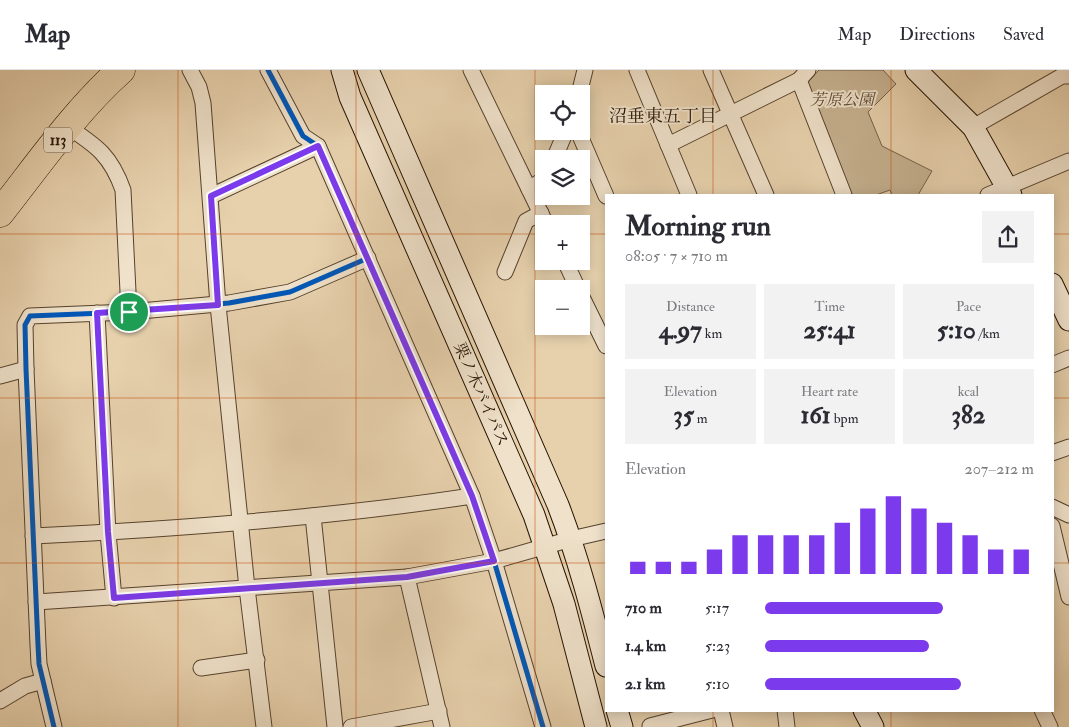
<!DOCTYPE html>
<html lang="en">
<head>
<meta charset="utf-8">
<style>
	body { margin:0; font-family:"IM FELL Double Pica","Noto Serif JP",serif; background:#f2f2f3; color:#2b2b33; height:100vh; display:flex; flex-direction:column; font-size:19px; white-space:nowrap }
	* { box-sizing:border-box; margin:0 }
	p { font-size:16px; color:#7c7c81 }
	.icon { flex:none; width:28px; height:28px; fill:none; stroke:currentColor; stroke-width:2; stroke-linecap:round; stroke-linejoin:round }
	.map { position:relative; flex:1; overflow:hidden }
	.drawer { position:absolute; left:605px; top:124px; width:449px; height:518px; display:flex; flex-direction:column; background:#fff; border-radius:0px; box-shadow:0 2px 12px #0003 }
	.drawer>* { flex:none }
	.tools { position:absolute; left:535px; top:15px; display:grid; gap:10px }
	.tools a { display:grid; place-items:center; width:55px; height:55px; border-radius:0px; background:#fff; box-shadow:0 2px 12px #0003; font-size:25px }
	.pin { position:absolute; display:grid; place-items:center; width:42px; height:42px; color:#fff; margin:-21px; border:2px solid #fff; border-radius:50%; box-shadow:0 1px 5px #0007 }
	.round { display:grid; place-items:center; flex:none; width:52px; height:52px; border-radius:0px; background:#f2f2f3 }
	.headline { display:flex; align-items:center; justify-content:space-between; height:85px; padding:0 20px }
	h1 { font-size:28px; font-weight:700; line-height:38px }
	.stats { display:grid; grid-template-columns:repeat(3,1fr); gap:8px; height:85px; padding:5px 20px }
	.stats div { display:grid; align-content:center; border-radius:0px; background:#f2f2f3; text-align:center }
	.stats b { font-size:25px; font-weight:700 }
	.stats small { font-size:14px; font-weight:400 }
	.stats p { font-size:14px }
	.chart { height:140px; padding:10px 20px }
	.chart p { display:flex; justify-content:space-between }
	.chart svg { width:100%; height:90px; margin-top:5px; stroke:#7c3aed; stroke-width:6 }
	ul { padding:0 20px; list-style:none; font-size:16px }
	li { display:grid; grid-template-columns:80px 60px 1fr; align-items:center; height:38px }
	li i { height:12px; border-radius:6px; background:#7c3aed }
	header { display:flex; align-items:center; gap:30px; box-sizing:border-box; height:70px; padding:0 25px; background:#fff; border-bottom:1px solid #e1e1e2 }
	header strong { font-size:24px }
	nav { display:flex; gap:28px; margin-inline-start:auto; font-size:18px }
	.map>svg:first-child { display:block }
	.green { fill:#c6b190; stroke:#766249 }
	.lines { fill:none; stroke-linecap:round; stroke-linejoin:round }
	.street-casing { stroke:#56422d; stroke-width:17 }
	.secondary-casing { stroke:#251302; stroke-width:23 }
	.highway-casing { stroke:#251302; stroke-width:29 }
	.street { stroke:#efe1ca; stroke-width:15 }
	.secondary { stroke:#efe1ca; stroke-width:21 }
	.highway { stroke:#e7d1ad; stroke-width:28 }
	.cycleway-casing { stroke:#efe1ca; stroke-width:8 }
	.cycleway { stroke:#0057b8; stroke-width:5 }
	.route-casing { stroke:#fff; stroke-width:10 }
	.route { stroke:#7c3aed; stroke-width:6 }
	.grid { fill:none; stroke:#cb4e0a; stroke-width:1; stroke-opacity:0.55 }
	.labels { text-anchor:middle; stroke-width:4; stroke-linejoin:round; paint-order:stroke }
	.shield { fill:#efe1ca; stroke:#62513e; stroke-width:1 }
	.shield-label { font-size:15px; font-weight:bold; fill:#251302 }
	.park-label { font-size:16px; font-style:italic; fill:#5d4a34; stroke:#efe1ca }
	.street-label { font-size:16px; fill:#251302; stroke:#efe1ca }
	.neighbourhood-label { font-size:18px; fill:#251302; stroke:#efe1ca }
</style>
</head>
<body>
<header>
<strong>Map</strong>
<nav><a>Map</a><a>Directions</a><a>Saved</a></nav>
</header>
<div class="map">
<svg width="1069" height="657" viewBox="0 0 1069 657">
	<rect width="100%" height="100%" fill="#e7d1ad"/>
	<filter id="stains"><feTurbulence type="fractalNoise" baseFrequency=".004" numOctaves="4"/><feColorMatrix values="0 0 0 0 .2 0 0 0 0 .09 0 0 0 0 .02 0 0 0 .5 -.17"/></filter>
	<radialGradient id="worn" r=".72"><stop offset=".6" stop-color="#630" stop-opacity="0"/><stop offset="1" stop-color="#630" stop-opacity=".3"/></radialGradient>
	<path class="green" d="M 819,0 L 883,0 L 896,14 L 868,42 L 882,76 L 932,101 L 918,125 L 892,125 L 890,120 L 876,125 L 852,125 L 806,19 L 809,11 Z"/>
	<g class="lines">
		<defs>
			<g id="street">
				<path d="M 190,0 L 199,17 L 203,33 L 218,235 L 247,518 L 264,657"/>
				<path d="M 268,0 L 303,66 L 318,76 L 472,426 L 494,491 L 543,657"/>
				<path d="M 471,0 L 546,154"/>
				<path d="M 637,0 L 689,125"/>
				<path d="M 711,0 L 766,125"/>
				<path d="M 799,10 L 844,125"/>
				<path d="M 579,24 L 585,0"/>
				<path d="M 68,57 C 97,76 111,86 123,120 L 129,242"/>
				<path d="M 973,57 L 1062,6 L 1069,6"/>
				<path d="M 578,61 L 606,126"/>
				<path d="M 668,75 L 799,10 L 808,0"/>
				<path d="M 554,89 L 566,61"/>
				<path d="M 529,119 L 544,109"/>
				<path d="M 988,125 L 1069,91"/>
				<path d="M 211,126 L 318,76"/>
				<path d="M 565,191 L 578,219"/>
				<path d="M 505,202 L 526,151 L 541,143"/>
				<path d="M 581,225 L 606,276"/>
				<path d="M 97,243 L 108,463 L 114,528"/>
				<path d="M 1052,295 L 1069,288"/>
				<path d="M 0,306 L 26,299"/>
				<path d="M 1052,383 L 1069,377"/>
				<path d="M 1052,437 L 1069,445"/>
				<path d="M 313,446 L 335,657"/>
				<path d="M 1052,456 L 1069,527"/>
				<path d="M 33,466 C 180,459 327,448 472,426"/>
				<path d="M 407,507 L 442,657"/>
				<path d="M 36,532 L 407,507 L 494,491 L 571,469 L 606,461"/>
				<path d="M 201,598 L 257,590"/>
				<path d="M 0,631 L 25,616 L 43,611"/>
				<path d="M 721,640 L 725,657"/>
				<path d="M 785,640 L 787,657"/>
				<path d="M 1042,640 L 1050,657"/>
				<path d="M 650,656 L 712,640"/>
				<path d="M 54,657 L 39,594 L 38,575 L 26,299 L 25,255 L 30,246 L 129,242 L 229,233 L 290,222 L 368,188"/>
				<path d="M 351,657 L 439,641"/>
			</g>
			<g id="secondary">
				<path d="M 342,0 L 350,27 L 534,445 L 564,534 L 596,657"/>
				<path d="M 368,0 L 558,435 C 578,487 592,541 606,596"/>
				<path d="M 916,0 L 973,57 L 1011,125"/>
				<path d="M 1052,214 L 1069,250"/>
				<path d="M 617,640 L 622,657"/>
				<path d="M 864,640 L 873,657"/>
			</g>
			<path id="highway" d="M 0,143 C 38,95 75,41 121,0"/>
		</defs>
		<use href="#street" class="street-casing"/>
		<use href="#secondary" class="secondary-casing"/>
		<use href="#highway" class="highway-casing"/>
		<use href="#street" class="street"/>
		<use href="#secondary" class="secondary"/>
		<use href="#highway" class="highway"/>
		<defs>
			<g id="cycleway">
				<path d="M 268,0 L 303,66 L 318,76 L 472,426 L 494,491 L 543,657"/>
				<path d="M 54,657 L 39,594 L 38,575 L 26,299 L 25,255 L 30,246 L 129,242 L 229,233 L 290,222 L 368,188"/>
			</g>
		</defs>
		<use href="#cycleway" class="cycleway-casing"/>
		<use href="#cycleway" class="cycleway"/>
	</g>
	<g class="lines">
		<defs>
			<path id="route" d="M 318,76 L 472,426 L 494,491 L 407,507 L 114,528 L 108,462 L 97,243 L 218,235 L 211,126 Z"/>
		</defs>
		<use href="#route" class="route-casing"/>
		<use href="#route" class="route"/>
	</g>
	<path class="grid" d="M 178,0 L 178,657M 356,0 L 356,657M 535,0 L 535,657M 713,0 L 713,125M 891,0 L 891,125M 0,164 L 544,164M 581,164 L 606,164M 1052,164 L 1069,164M 0,328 L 606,328M 1052,328 L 1069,328M 0,493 L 606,493M 1052,493 L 1069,493M 713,640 L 713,657M 891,640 L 891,657"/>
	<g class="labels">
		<rect class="shield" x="44" y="57.5" width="28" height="25" rx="4"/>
		<g class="shield-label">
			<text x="58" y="75">113</text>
		</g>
		<g class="park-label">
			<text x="842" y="35">芳原公園</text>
		</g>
		<g class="street-label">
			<text transform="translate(482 324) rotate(66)" y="6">栗ノ木バイパス</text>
		</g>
		<g class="neighbourhood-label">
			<text x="663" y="52">沼垂東五丁目</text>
		</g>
	</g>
	<rect width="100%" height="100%" filter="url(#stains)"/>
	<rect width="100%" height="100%" fill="url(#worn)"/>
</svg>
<div class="tools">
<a><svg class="icon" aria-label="locate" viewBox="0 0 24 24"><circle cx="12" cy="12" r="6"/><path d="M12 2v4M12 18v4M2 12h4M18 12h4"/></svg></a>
<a><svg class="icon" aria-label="layers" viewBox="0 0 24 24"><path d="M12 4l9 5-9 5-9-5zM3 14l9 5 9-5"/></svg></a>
<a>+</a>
<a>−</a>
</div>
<div class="pin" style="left:129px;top:242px;background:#1e9e55"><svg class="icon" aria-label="arrive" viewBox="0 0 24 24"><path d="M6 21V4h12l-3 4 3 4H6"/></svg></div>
<section class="drawer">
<div class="headline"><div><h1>Morning run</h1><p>08:05 · 7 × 710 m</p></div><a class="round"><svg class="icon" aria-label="share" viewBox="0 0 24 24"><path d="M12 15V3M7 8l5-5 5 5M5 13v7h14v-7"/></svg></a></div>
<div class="stats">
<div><p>Distance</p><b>4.97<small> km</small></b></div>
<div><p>Time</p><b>25:41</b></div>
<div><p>Pace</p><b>5:10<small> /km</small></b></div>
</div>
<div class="stats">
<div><p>Elevation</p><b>35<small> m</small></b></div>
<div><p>Heart rate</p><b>161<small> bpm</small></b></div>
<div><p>kcal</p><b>382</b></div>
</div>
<div class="chart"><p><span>Elevation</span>207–212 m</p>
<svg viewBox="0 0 160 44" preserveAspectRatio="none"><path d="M5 44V38M15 44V38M25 44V38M35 44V32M45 44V25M55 44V25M65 44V25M75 44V25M85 44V19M95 44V12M105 44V6M115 44V12M125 44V19M135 44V25M145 44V32M155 44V32"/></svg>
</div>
<ul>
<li><b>710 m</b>5:17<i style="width:66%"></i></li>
<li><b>1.4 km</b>5:23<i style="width:61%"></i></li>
<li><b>2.1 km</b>5:10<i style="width:73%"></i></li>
</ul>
</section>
</div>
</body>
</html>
